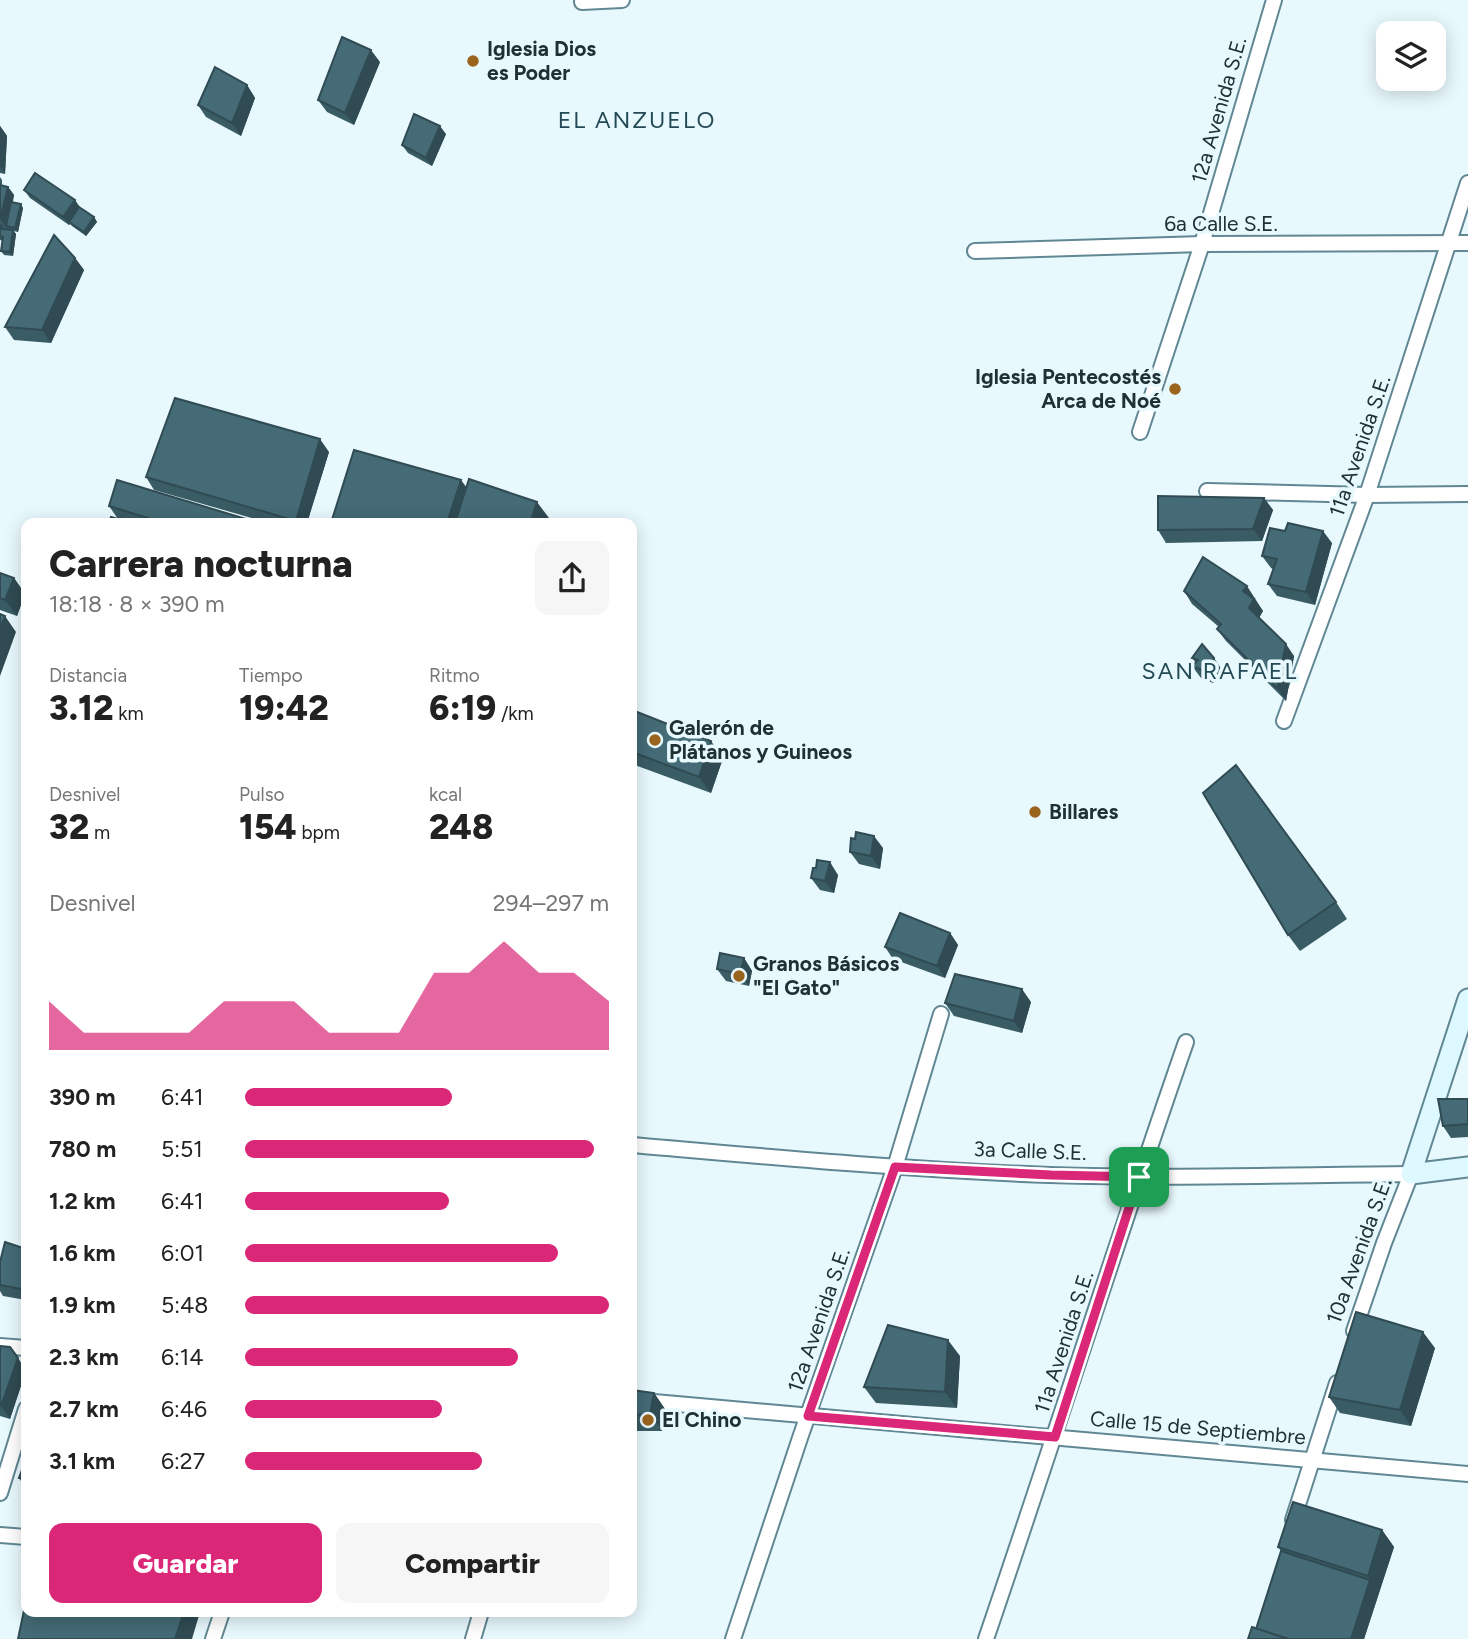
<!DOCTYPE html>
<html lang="es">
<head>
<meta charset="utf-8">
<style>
	body { margin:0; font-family:Figtree,sans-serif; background:#f6f6f6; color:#222; height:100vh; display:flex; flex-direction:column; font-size:26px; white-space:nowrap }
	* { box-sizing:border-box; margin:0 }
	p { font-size:23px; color:#767676 }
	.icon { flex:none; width:38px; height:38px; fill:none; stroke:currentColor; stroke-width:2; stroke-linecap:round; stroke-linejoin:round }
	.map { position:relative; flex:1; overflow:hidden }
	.drawer { position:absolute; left:21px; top:518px; width:616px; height:1099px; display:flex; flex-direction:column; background:#fff; border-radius:14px; box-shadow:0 4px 18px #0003 }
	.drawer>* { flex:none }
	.buttons { position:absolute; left:1376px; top:21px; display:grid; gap:14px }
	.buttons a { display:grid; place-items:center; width:70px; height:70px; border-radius:14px; background:#fff; box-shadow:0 4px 18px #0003; font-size:35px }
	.pin { position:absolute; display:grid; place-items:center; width:60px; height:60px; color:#fff; margin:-30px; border-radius:14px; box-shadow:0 4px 10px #0006 }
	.round { display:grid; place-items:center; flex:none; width:74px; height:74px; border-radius:14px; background:#f6f6f6 }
	.head { display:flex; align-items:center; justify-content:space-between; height:119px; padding:0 28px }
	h1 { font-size:38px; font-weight:800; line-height:52px }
	.stats { display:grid; grid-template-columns:repeat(3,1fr); gap:10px; height:119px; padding:7px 28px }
	.stats div { display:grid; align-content:center }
	.stats b { font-size:35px; font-weight:800 }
	.stats small { font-size:19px; font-weight:400 }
	.stats p { font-size:19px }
	.chart { height:196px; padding:14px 28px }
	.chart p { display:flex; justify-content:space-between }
	.chart svg { width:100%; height:126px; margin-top:7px; fill:#db2777; opacity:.7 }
	.button { display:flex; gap:14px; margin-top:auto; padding:14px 28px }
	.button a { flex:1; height:80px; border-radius:14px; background:#db2777; color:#fff; font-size:28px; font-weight:800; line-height:80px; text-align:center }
	.button a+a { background:#f6f6f6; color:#222 }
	ul { padding:0 28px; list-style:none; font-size:23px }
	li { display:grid; grid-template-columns:112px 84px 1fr; align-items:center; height:52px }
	li i { height:18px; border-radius:9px; background:#db2777 }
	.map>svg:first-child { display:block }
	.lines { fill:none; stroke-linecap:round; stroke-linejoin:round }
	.street-casing { stroke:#608793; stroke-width:18 }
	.secondary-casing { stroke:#608793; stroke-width:23 }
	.street { stroke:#fff; stroke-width:14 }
	.secondary { stroke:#def8ff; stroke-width:19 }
	.wall { fill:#3a5c65 }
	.shaded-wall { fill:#304b53 }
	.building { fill:#446b76; stroke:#304b53; stroke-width:2 }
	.route-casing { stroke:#fff; stroke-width:14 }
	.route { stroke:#db2777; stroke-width:9 }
	.poi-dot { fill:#9a641d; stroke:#e8f9fe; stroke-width:2.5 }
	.labels { text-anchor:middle; stroke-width:7; stroke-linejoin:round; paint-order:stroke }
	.poi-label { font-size:21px; font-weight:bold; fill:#203135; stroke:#e8f9fe; text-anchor:start }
	.street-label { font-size:21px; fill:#203135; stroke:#e8f9fe }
	.neighbourhood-label { font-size:23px; letter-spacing:2px; fill:#244a55; stroke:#e8f9fe }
</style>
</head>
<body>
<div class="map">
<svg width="1468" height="1639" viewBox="0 0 1468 1639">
	<rect width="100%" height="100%" fill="#e8f9fe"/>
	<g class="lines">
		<defs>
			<g id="street">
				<path d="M 582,2 L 622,0"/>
				<path d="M 975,251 L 1202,244 L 1468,243"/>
				<path d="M 1140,432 L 1202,244 L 1274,0"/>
				<path d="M 1207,491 L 1367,495 L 1468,494"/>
				<path d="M 1284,721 L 1367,495 L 1468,183"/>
				<path d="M 632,1145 C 771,1157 910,1170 1050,1175 C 1170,1179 1291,1175 1411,1174 L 1384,1243 L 1354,1331"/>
				<path d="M 0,1346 L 26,1348"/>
				<path d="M 632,1400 L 1468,1474"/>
				<path d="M 0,1493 L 26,1409"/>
				<path d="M 1293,1520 L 1337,1383"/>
				<path d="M 0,1535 L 26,1537"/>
				<path d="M 213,1639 L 222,1612"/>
				<path d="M 473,1639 L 481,1612"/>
				<path d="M 733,1639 L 801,1435 L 895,1167 L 941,1014"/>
				<path d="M 986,1639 C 1054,1440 1117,1240 1186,1042"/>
			</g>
			<path id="secondary" d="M 1468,999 L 1411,1174 L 1468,1167"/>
		</defs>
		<use href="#street" class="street-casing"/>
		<use href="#secondary" class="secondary-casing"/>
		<use href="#street" class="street"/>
		<use href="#secondary" class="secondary"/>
	</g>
	<g class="wall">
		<path d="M 380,62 L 354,125 L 327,112 L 318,100 Z"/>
		<path d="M 247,85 L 255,98 L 241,136 L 206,117 L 198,105 Z"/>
		<path d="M 0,126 L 7,136 L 5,174 L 0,173 Z"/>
		<path d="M 446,134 L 432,166 L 408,153 L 402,145 Z"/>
		<path d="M 0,177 L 2,180 L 2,186 L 8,187 L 14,195 L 13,202 L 23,208 L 18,232 L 13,231 L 16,234 L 13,256 L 4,255 L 1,251 L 3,241 L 0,240 Z"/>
		<path d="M 24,190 L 75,200 L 80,208 L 94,217 L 97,222 L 86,236 L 72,226 L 70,224 L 69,225 L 30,198 Z"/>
		<path d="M 75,258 L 84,270 L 51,343 L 14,340 L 5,327 Z"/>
		<path d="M 329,452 L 307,523 L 269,523 L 154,490 L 146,477 Z"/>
		<path d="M 1264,498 L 1273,510 L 1262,541 L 1166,543 L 1158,530 Z"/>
		<path d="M 109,506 L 259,523 L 132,523 L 118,519 Z"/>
		<path d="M 1332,543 L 1315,605 L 1277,596 L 1268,584 L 1273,569 L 1271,568 L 1262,556 Z"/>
		<path d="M 0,573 L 14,578 L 25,594 L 17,616 L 0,610 Z"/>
		<path d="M 1184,591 L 1256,598 L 1254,599 L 1263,611 L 1259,618 L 1294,656 L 1286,701 L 1226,641 L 1217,629 L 1219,627 L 1192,604 Z"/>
		<path d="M 1192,658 L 1222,670 L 1213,683 L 1201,678 L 1192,666 L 1196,663 Z"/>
		<path d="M 632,710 L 723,758 L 711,793 L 632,764 Z"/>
		<path d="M 883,848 L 880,869 L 859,864 L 850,852 Z"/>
		<path d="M 838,875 L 834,893 L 820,890 L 811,878 Z"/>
		<path d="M 1336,902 L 1347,919 L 1300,951 L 1288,935 Z"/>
		<path d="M 950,933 L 958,945 L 945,978 L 893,959 L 885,947 Z"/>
		<path d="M 744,958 L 752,971 L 749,986 L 726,981 L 717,969 Z"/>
		<path d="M 1031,1002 L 1022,1033 L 954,1016 L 945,1003 Z"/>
		<path d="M 1468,1099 L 1468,1137 L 1451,1138 L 1443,1126 Z"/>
		<path d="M 26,1249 L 26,1300 L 3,1296 L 0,1291 L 0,1262 Z"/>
		<path d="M 0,1346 L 10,1347 L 26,1370 L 10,1419 L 0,1416 Z"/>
		<path d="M 1435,1348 L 1411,1426 L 1340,1413 L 1329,1397 Z"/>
		<path d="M 960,1356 L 957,1408 L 876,1403 L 864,1387 Z"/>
		<path d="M 632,1390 L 654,1393 L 665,1409 L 662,1431 L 632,1431 Z"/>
		<path d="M 26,1463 L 26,1489 L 19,1478 Z"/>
		<path d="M 1382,1530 L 1394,1547 L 1364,1639 L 1248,1639 L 1256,1629 L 1281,1551 L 1278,1547 Z"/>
	</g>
	<g class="shaded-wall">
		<path d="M 371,50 L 380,62 L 354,125 L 345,113 Z"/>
		<path d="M 247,85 L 255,98 L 241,136 L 232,123 Z"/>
		<path d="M 0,126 L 7,136 L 5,174 L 0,166 Z"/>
		<path d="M 440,126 L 446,134 L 432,166 L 426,158 Z"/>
		<path d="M 8,187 L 14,195 L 6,227 L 0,219 Z"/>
		<path d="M 75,200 L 81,209 L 69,225 L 63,217 Z"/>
		<path d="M 21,204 L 23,208 L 18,232 L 15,228 Z"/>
		<path d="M 94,217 L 97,222 L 86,236 L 84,232 Z"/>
		<path d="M 13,230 L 16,234 L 13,256 L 10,252 Z"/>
		<path d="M 75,258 L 84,270 L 51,343 L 42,330 Z"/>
		<path d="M 320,439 L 329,452 L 307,523 L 297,523 L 296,521 Z"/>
		<path d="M 461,480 L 473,496 L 464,523 L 447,523 Z"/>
		<path d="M 1264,498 L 1273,510 L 1262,541 L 1253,529 Z"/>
		<path d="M 537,502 L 549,518 L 547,523 L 530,523 Z"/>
		<path d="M 1323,531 L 1332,543 L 1315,605 L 1306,592 Z"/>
		<path d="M 14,578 L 25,594 L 17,616 L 5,600 Z"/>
		<path d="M 1247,586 L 1263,611 L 1257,621 L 1249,608 L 1243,591 Z"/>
		<path d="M 5,616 L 16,632 L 0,676 L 0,629 Z"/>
		<path d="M 1286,644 L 1294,656 L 1286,701 L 1277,688 Z"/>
		<path d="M 1214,658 L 1222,670 L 1213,683 L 1205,671 Z"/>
		<path d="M 711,741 L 723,758 L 711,793 L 699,777 Z"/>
		<path d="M 874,836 L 883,848 L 880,869 L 871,856 Z"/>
		<path d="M 830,862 L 838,875 L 834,893 L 825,881 Z"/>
		<path d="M 950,933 L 958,945 L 945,978 L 937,966 Z"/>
		<path d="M 744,958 L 752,971 L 749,986 L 740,974 Z"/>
		<path d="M 1022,989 L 1031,1002 L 1022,1033 L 1014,1021 Z"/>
		<path d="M 1423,1332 L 1435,1348 L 1411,1426 L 1400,1410 Z"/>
		<path d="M 948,1340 L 960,1356 L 957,1408 L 945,1392 Z"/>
		<path d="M 18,1358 L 26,1371 L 10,1419 L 1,1406 Z"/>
		<path d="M 654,1393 L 665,1409 L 662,1431 L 650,1414 Z"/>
		<path d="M 1382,1530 L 1394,1547 L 1364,1639 L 1351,1639 L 1370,1580 L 1368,1576 Z"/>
		<path d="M 184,1612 L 200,1612 L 192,1639 L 175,1639 Z"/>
	</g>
	<g class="building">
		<path d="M 342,37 L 371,50 L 345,113 L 318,100 Z"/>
		<path d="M 215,67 L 247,85 L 232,123 L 198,105 Z"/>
		<path d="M 414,114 L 440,126 L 426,158 L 402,145 Z"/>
		<path d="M 35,173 L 75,200 L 63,217 L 24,190 Z"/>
		<path d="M 0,185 L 8,187 L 0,219 Z"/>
		<path d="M 11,202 L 21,204 L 15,228 L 6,226 Z"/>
		<path d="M 79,207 L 94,217 L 84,232 L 69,222 Z"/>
		<path d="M 0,225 L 2,226 L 2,229 L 13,230 L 10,252 L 1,251 L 3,237 L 0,236 Z"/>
		<path d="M 54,235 L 75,258 L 42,330 L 5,327 Z"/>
		<path d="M 175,398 L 320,439 L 296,521 L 146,477 Z"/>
		<path d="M 354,450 L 461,480 L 447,523 L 331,523 Z"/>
		<path d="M 469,479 L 537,502 L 530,523 L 455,523 Z"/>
		<path d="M 117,480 L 259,523 L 164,523 L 109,506 Z"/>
		<path d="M 1158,496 L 1264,498 L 1253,529 L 1158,530 Z"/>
		<path d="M 111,517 L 132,523 L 109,523 Z"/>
		<path d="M 1288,523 L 1323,531 L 1306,592 L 1268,584 L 1277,559 L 1262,556 L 1270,528 L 1285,531 Z"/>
		<path d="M 1203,557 L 1247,586 L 1243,591 L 1254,599 L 1249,608 L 1286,644 L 1277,688 L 1217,629 L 1221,624 L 1184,591 Z"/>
		<path d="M 0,573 L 14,578 L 5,600 L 0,598 Z"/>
		<path d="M 0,614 L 5,616 L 0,629 Z"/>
		<path d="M 1202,644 L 1214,658 L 1205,671 L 1192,666 L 1198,660 L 1192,658 Z"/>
		<path d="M 632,710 L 711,741 L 699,777 L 632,752 Z"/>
		<path d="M 1236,765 L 1336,902 L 1288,935 L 1203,793 Z"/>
		<path d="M 856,832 L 874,836 L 871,856 L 850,852 L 851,838 L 855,839 Z"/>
		<path d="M 817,860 L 830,862 L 825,881 L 811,878 L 813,868 L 816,868 Z"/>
		<path d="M 900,913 L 950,933 L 937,966 L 885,947 Z"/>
		<path d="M 720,953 L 744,958 L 740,974 L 717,969 Z"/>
		<path d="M 955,974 L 1022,989 L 1014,1021 L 945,1003 Z"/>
		<path d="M 1438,1099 L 1468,1099 L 1468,1124 L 1443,1126 Z"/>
		<path d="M 5,1242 L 26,1249 L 26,1290 L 0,1285 L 0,1262 Z"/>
		<path d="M 1356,1312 L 1423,1332 L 1400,1410 L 1329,1397 Z"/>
		<path d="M 888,1325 L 948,1340 L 945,1392 L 864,1387 Z"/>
		<path d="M 0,1346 L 10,1347 L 18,1358 L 1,1406 L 0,1406 Z"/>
		<path d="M 632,1390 L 654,1393 L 650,1414 L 632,1415 Z"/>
		<path d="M 25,1462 L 26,1463 L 26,1479 L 19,1478 Z"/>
		<path d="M 1293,1502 L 1382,1530 L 1368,1576 L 1278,1547 Z"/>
		<path d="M 1281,1551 L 1370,1580 L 1351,1639 L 1288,1639 L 1256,1629 Z"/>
		<path d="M 26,1601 L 26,1612 L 184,1612 L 175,1639 L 18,1639 Z"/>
		<path d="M 1252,1627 L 1288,1639 L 1248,1639 Z"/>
	</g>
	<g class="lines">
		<defs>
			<path id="route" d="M 895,1167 L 1051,1175 L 1139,1177 L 1055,1437 L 808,1416 Z"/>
		</defs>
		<use href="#route" class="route-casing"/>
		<use href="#route" class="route"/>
	</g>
	<g class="poi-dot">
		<circle cx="473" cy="61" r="7"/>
		<circle cx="1175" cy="389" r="7"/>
		<circle cx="655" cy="740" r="7"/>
		<circle cx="1035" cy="812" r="7"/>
		<circle cx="739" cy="976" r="7"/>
		<circle cx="648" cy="1420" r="7"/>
	</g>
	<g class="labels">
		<g class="poi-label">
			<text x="487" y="56">Iglesia Dios<tspan x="487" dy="24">es Poder</tspan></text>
			<text x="1161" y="384" text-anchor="end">Iglesia Pentecostés<tspan x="1161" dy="24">Arca de Noé</tspan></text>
			<text x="669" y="735">Galerón de<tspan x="669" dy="24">Plátanos y Guineos</tspan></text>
			<text x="1049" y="819">Billares</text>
			<text x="753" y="971">Granos Básicos<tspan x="753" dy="24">"El Gato"</tspan></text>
			<text x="662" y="1427">El Chino</text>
		</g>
		<g class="street-label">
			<text transform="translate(1219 110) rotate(-74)" y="7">12a Avenida S.E.</text>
			<text x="1221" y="231">6a Calle S.E.</text>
			<text transform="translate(1360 446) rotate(-71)" y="7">11a Avenida S.E.</text>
			<text transform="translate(1030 1151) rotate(2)" y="7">3a Calle S.E.</text>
			<text transform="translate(1359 1251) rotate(-70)" y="7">10a Avenida S.E.</text>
			<text transform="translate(819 1320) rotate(-71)" y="7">12a Avenida S.E.</text>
			<text transform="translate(1064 1342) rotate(-72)" y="7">11a Avenida S.E.</text>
			<text transform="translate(1198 1428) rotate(5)" y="7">Calle 15 de Septiembre</text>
		</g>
		<g class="neighbourhood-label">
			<text x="637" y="128">EL ANZUELO</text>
			<text x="1220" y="679">SAN RAFAEL</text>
		</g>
	</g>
</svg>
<div class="buttons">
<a><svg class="icon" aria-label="layers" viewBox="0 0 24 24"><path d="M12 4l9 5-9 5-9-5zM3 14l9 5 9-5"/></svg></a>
</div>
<div class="pin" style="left:1139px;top:1177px;background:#1e9e55"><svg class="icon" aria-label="arrive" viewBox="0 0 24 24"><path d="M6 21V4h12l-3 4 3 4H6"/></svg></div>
<section class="drawer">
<div class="head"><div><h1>Carrera nocturna</h1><p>18:18 · 8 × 390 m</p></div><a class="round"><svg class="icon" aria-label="share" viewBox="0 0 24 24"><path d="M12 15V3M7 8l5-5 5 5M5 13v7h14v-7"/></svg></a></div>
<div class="stats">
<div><p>Distancia</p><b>3.12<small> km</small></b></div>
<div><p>Tiempo</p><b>19:42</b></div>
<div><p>Ritmo</p><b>6:19<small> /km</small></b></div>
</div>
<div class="stats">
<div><p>Desnivel</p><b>32<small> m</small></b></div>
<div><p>Pulso</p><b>154<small> bpm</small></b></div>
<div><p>kcal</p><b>248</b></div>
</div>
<div class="chart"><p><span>Desnivel</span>294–297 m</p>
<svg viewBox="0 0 160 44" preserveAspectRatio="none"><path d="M0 44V27L10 38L20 38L30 38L40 38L50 27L60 27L70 27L80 38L90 38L100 38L110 17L120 17L130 6L140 17L150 17L160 27V44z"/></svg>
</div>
<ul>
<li><b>390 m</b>6:41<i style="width:57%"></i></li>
<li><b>780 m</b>5:51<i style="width:96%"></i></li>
<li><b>1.2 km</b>6:41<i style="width:56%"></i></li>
<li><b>1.6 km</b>6:01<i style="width:86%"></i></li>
<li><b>1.9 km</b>5:48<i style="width:100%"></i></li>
<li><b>2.3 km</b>6:14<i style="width:75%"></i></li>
<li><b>2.7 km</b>6:46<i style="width:54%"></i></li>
<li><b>3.1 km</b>6:27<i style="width:65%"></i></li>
</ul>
<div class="button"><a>Guardar</a><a>Compartir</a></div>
</section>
</div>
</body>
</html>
